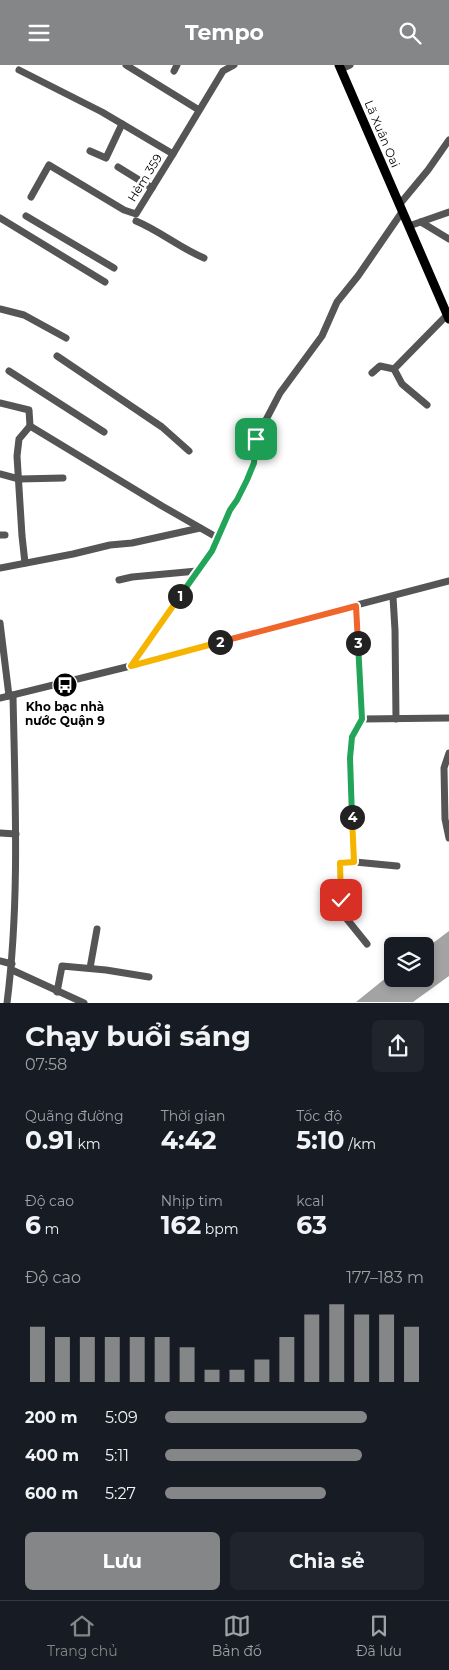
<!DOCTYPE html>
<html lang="vi">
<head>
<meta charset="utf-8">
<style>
	body { margin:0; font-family:Montserrat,sans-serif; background:#20242c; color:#f1f3f6; height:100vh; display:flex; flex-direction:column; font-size:19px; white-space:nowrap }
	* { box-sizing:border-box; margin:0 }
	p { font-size:16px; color:#9ea1a6 }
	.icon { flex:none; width:28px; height:28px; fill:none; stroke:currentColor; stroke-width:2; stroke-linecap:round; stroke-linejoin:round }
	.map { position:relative; height:938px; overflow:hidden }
	.panel { display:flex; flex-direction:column; background:#171b24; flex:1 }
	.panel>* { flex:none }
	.buttons { position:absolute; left:384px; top:872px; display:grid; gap:10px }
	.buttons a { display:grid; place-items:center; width:50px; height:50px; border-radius:8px; background:#171b24; box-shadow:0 2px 8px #0003; font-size:25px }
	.pin { position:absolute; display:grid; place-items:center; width:42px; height:42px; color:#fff; margin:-21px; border-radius:10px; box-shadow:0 2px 8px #0006 }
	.km { position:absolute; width:25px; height:25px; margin:-12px; border-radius:50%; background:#222; color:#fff; font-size:14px; line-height:25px; text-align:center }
	.round { display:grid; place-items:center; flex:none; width:52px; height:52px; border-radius:8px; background:#20242c }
	.overview { display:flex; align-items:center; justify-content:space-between; height:85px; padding:0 25px }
	h1 { font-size:28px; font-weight:700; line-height:38px }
	.figures { display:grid; grid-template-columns:repeat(3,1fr); gap:8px; height:85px; padding:5px 25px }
	.figures div { display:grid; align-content:center }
	.figures b { font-size:25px; font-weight:700 }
	.figures small { font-size:14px; font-weight:400 }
	.figures p { font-size:14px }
	.chart { height:140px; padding:10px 25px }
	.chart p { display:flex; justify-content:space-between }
	.chart svg { width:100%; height:90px; margin-top:5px; stroke:#858687; stroke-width:6 }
	.primary-button { display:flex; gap:10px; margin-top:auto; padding:10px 25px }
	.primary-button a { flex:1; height:58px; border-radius:8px; background:#858687; color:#fff; font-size:20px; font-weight:700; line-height:58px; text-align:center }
	.primary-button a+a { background:#20242c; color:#f1f3f6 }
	ul { padding:0 25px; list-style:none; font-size:16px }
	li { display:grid; grid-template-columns:80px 60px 1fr; align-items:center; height:38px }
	li i { height:12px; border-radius:6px; background:#858687 }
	header { display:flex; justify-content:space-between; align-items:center; height:65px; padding:0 25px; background:#858687; color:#fff; font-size:22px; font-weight:700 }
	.tabs { display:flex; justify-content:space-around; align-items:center; height:70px; border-top:1px solid #363941; background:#171b24; font-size:14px; color:#9ea1a6 }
	.tabs a { display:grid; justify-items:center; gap:2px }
	.tabs .on { color:#858687 }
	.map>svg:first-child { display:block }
	.water { fill:#a3a3a3 }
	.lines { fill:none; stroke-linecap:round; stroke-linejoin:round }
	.minor { stroke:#555; stroke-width:7 }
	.major { stroke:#000; stroke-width:9 }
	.split-1-casing { stroke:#fff; stroke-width:10 }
	.split-2-casing { stroke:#fff; stroke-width:10 }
	.split-3-casing { stroke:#fff; stroke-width:10 }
	.split-4-casing { stroke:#fff; stroke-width:10 }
	.split-5-casing { stroke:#fff; stroke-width:10 }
	.split-1 { stroke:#22a559; stroke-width:6 }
	.split-2 { stroke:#f5b400; stroke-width:6 }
	.split-3 { stroke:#f0652b; stroke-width:6 }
	.split-4 { stroke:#22a559; stroke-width:6 }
	.split-5 { stroke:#f5b400; stroke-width:6 }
	.labels { text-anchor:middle; stroke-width:4.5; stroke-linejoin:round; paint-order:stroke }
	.street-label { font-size:12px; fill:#000; stroke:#fff }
	.poi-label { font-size:12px; font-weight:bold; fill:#000; stroke:#fff }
</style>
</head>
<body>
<header><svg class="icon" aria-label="menu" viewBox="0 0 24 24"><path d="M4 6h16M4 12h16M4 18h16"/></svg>Tempo<svg class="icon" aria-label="search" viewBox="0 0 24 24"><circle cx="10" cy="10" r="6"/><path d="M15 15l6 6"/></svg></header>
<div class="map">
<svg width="449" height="938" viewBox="0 0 449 938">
	<rect width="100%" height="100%" fill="#fff"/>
	<path class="water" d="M 449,866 L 449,911 L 413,937 L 356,937 L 392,908 L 392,914 L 425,914 L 425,884 Z"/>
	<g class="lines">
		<g class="minor">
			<path d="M 126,0 L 199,45"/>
			<path d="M 341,4 L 350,0"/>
			<path d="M 19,5 L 102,47 L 173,89"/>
			<path d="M 174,6 L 177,0"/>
			<path d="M 90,86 L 106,93 L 122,59"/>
			<path d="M 118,102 L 152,123"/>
			<path d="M 31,132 L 49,100 L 124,145 L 136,149 L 173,89 L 223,6 L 234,0"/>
			<path d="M 399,140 L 428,105 L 449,75"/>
			<path d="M 26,151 L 114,203"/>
			<path d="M 0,153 L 105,217"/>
			<path d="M 136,156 C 160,166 180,183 204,193"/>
			<path d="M 421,157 L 449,174"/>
			<path d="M 409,161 L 449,147"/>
			<path d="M 0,244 L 24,250 L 66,273"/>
			<path d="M 57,291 L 162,362 L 189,386"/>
			<path d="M 9,306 L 104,367"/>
			<path d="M 372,308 L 380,301 L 394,304"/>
			<path d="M 0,338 L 29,345 L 30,361 L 162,441 L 218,473 L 212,486 L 131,601"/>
			<path d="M 427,340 L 402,319 L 394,304 L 449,248"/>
			<path d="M 0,409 L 19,414 L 63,413"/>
			<path d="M 0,470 L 5,470"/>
			<path d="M 218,473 L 230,445 L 237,435 L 254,398 L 256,374 L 280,328 L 322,271 L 337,237 L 358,211 L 402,147"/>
			<path d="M 25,498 L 22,471 L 17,391 L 19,374 L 30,361"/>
			<path d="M 0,503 L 73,489 L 110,480 L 132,478 L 200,463"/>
			<path d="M 119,515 L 132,512 L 197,506"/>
			<path d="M 393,532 L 395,565 L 396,654"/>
			<path d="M 356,541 L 362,654 L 352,672 L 350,693 L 350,720 L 355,797 L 341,798 L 341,835 L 346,853 L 367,879"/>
			<path d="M 0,558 L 9,631"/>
			<path d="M 0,633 L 159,594 L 284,559 L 449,516"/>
			<path d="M 362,654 L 449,653"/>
			<path d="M 449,688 L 444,703 L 445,754 L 449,773"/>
			<path d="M 0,768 L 16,769"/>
			<path d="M 355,797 L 397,801"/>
			<path d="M 0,896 L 12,899"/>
			<path d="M 90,903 L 97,864"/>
			<path d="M 12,905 L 84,938"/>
			<path d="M 57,927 L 62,901 L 106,905 L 149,912"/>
			<path d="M 7,938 C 20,836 15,732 13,630"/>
		</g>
		<path class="major" d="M 339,0 L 449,254"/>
	</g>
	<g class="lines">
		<defs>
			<path id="split-1" d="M 180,531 L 212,486 L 230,445 L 237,435 L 247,415 L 254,398 L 256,374"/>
			<path id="split-2" d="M 180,531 L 131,601 L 220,577"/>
			<path id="split-3" d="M 220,577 L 356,541 L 358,578"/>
			<path id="split-4" d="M 352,752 L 350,693 L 352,672 L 362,654 L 358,578"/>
			<path id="split-5" d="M 341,835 L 340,798 L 354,797 L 352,752"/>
		</defs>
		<use href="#split-1" class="split-1-casing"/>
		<use href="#split-2" class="split-2-casing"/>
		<use href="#split-3" class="split-3-casing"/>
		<use href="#split-4" class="split-4-casing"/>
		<use href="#split-5" class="split-5-casing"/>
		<use href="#split-1" class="split-1"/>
		<use href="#split-2" class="split-2"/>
		<use href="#split-3" class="split-3"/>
		<use href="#split-4" class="split-4"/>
		<use href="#split-5" class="split-5"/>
	</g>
	<defs>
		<symbol id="bus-disc" viewBox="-11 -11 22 22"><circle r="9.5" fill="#000" stroke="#fff"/><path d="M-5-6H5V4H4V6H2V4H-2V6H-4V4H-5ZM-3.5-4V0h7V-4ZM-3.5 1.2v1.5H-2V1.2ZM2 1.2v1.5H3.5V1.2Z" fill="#fff"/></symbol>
	</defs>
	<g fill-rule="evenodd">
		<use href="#bus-disc" x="51" y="606" width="28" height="28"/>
	</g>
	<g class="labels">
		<g class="street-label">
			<text transform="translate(382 69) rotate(67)" y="4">Lã Xuân Oai</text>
			<text transform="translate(145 113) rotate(-58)" y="4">Hẻm 359</text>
		</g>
		<g class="poi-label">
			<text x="65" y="646">Kho bạc nhà<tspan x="65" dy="14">nước Quận 9</tspan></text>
		</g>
	</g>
</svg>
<div class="buttons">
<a><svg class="icon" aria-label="layers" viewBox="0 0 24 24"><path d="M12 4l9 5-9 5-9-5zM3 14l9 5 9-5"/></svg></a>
</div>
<div class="pin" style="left:256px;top:374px;background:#1e9e55"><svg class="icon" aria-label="arrive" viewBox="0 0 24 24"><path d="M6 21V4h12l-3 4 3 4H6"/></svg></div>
<div class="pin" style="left:341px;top:835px;background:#d93025"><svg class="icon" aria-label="check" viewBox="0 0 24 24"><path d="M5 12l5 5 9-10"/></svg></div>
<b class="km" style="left:180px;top:531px">1</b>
<b class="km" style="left:220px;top:577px">2</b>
<b class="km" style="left:358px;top:578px">3</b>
<b class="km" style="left:352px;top:752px">4</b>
</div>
<section class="panel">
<div class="overview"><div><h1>Chạy buổi sáng</h1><p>07:58</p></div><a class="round"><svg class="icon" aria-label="share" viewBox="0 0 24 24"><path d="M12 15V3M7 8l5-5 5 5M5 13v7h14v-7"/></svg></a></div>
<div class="figures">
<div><p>Quãng đường</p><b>0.91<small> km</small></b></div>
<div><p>Thời gian</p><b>4:42</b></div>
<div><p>Tốc độ</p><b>5:10<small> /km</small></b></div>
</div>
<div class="figures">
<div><p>Độ cao</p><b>6<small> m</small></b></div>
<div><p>Nhịp tim</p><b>162<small> bpm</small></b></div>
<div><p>kcal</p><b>63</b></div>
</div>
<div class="chart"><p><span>Độ cao</span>177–183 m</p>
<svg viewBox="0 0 160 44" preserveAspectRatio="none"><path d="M5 44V17M15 44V22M25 44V22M35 44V22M45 44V22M55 44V22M65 44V27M75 44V38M85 44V38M95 44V33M105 44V22M115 44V11M125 44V6M135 44V11M145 44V11M155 44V17"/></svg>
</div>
<ul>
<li><b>200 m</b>5:09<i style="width:78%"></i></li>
<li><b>400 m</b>5:11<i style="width:76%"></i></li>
<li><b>600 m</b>5:27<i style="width:62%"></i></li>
</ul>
<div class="primary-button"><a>Lưu</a><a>Chia sẻ</a></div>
</section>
<nav class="tabs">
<a class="on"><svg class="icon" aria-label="home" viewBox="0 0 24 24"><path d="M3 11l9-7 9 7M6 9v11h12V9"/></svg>Trang chủ</a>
<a><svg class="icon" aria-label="map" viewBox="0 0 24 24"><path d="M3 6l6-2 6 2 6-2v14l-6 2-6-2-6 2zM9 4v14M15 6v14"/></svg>Bản đồ</a>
<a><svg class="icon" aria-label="saved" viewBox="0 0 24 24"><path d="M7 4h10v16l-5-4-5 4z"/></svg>Đã lưu</a>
</nav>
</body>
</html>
